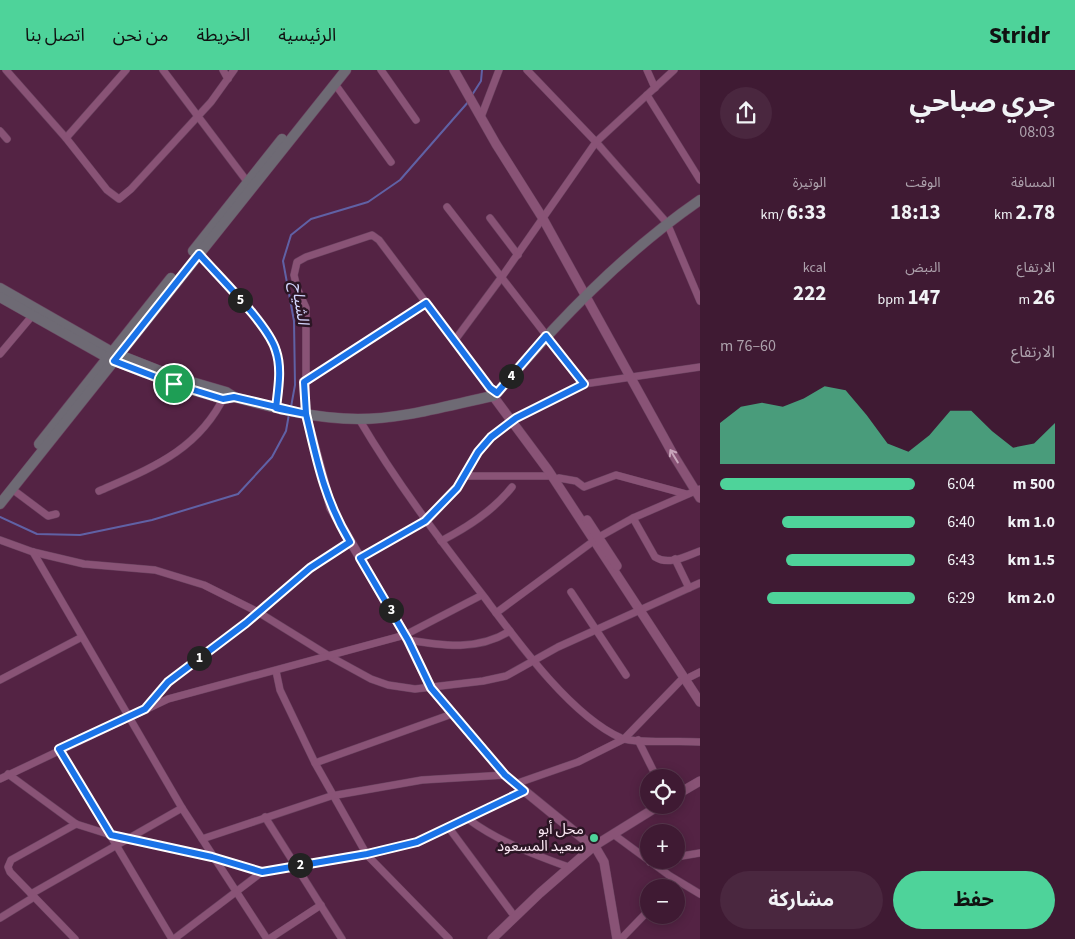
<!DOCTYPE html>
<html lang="ar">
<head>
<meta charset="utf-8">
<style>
	body { margin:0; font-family:"Source Sans 3","Noto Sans Arabic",sans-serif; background:#4a273f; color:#f1f3f6; direction:rtl; height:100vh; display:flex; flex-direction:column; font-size:19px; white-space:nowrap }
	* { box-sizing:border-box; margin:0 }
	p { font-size:16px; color:#ada1ac }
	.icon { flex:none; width:28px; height:28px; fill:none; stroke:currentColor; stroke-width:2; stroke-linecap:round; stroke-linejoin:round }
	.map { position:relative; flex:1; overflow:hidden; direction:ltr }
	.side { display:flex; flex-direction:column; background:#3f1a33; width:375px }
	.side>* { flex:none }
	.fabs { position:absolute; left:640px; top:699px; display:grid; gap:10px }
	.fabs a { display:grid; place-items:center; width:45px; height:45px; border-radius:50%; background:#3f1a33; box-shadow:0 2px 12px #0003,0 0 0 1px #58384e; font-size:25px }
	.pin { position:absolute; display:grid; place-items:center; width:42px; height:42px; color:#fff; margin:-21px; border:2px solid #fff; border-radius:50%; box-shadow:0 1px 5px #0007 }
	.km { position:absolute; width:25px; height:25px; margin:-12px; border-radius:50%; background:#222; color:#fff; font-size:14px; line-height:25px; text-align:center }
	.round { display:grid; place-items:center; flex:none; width:52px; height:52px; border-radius:26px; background:#4a273f }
	.headline { display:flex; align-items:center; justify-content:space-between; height:85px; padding:0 20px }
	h1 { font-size:28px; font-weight:700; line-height:38px }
	.metrics { display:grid; grid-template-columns:repeat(3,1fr); gap:8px; height:85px; padding:5px 20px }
	.metrics div { display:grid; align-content:center }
	.metrics b { font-size:21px; font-weight:700 }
	.metrics small { font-size:14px; font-weight:400 }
	.metrics p { font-size:14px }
	.chart { height:140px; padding:10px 20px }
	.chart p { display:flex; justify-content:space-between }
	.chart svg { width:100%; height:90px; margin-top:5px; fill:#4ed39a; opacity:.7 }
	.action { display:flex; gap:10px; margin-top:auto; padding:10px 20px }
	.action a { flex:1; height:58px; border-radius:30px; background:#4ed39a; color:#111; font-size:20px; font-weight:700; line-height:58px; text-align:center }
	.action a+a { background:#4a273f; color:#f1f3f6 }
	ul { padding:0 20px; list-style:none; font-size:16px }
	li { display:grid; grid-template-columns:80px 60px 1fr; align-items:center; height:38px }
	li i { height:12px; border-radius:6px; background:#4ed39a }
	header { display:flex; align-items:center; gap:30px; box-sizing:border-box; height:70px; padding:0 25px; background:#4ed39a; color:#111 }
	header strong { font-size:24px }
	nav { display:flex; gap:28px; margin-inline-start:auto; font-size:18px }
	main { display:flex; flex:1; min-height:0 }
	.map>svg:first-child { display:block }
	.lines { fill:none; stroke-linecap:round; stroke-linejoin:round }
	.stream { stroke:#6061a5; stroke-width:2 }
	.minor-casing { stroke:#6a425f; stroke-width:8 }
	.tertiary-casing { stroke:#6a425f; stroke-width:10 }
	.secondary-casing { stroke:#6a425f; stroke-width:11 }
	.minor { stroke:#895376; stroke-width:7 }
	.tertiary { stroke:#895376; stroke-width:9 }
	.secondary { stroke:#6e6a74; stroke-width:10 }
	.oneway { stroke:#c8a5bb }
	.route-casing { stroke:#fff; stroke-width:10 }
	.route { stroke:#1a73e8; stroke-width:6 }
	.poi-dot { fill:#4ed39a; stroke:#2c1625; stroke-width:2 }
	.labels { text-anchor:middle; stroke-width:5; stroke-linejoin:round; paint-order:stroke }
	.poi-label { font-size:15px; fill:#fbe8f4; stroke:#2c1625; text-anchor:end }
	.water-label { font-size:16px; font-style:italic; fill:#d4d7ff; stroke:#2c1625 }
</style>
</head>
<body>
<header>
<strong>Stridr</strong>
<nav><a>الرئيسية</a><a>الخريطة</a><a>من نحن</a><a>اتصل بنا</a></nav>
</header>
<main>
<section class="side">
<div class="headline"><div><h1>جري صباحي</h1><p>08:03</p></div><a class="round"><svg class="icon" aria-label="share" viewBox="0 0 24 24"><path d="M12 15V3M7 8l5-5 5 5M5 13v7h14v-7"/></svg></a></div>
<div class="metrics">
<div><p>المسافة</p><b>2.78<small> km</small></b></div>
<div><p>الوقت</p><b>18:13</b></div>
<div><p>الوتيرة</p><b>6:33<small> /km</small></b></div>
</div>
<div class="metrics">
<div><p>الارتفاع</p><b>26<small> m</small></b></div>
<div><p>النبض</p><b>147<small> bpm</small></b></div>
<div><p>kcal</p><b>222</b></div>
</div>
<div class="chart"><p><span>الارتفاع</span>60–76 m</p>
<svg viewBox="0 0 160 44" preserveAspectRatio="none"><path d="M0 44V24L10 16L20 14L30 16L40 12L50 6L60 8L70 20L80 34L90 38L100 30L110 18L120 18L130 28L140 36L150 34L160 24V44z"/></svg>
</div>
<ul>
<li><b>500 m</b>6:04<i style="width:100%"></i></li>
<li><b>1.0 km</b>6:40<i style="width:68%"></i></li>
<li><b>1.5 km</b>6:43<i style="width:66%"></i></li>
<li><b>2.0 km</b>6:29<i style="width:76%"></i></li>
</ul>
<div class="action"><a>حفظ</a><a>مشاركة</a></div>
</section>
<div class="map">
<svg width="700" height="869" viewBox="0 0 700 869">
	<rect width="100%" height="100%" fill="#542344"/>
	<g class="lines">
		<g class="stream">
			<path d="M 472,25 L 481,11 L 482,0"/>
			<path d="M 291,337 L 295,315 L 294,251 L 283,191 L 291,165 L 311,149 L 368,132 L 400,110 L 469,31"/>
			<path d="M 0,447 L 37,464 L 80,465 L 152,450 L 238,424 L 272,387 L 286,361 L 289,344"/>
		</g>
		<defs>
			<g id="minor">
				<path d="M 6,0 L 66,68 L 107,120 L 119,129 L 131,119 L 211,32 L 234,0"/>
				<path d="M 163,0 L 249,114"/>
				<path d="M 223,0 L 228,9"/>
				<path d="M 381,0 L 416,50"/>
				<path d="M 527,0 L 596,72 L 667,153 L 700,231"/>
				<path d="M 647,0 L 655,18"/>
				<path d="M 335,14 L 391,92"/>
				<path d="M 647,25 L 700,110"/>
				<path d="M 481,47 L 499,0"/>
				<path d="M 0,61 L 7,69"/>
				<path d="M 66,68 L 126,0"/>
				<path d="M 447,137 L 584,314"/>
				<path d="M 490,148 L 518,185"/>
				<path d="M 199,184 C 218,206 268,255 276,281 C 282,298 278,320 276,338"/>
				<path d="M 455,270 L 501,208 L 596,72 L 674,0"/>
				<path d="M 0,284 L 32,246"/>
				<path d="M 304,312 L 426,233"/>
				<path d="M 306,345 L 306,238 L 297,218 L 294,205 L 297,192 L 306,187 L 372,165 L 379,170 L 490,318 L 493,326"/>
				<path d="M 359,349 C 396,412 440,470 485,528 C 517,571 571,646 621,668 C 636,674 681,670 700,672"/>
				<path d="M 466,406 L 552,406"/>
				<path d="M 559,408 L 576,411 L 584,417 L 616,405 L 686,424"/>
				<path d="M 12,419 L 48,446 L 56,444"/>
				<path d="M 99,421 C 151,398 198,381 225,325"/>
				<path d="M 633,448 L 655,487 C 669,496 686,486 700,481"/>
				<path d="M 0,470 L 33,482 L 84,494 L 155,500 L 204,515 L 258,542 L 329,586 L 371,609 L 388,615 L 415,619 L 483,611 L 506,606 L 558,577 L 700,513"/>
				<path d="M 441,471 C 468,457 493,441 512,417"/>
				<path d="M 33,482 L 182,738 L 267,869"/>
				<path d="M 360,488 L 425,451 L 457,417 L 485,373 L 516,348 L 584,314 L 700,297"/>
				<path d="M 675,489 L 689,518"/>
				<path d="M 571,522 L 626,605"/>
				<path d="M 496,543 L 599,467 L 633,448 L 700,419"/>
				<path d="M 408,570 C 444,576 478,581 510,561"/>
				<path d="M 276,601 L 280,620 L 315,693 L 367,785 L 449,869"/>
				<path d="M 690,607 L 700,602"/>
				<path d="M 0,610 L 82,567"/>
				<path d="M 146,638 C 173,603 210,581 244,554 C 280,526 311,495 350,472"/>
				<path d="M 638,670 L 657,708"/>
				<path d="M 59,679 L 172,869"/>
				<path d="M 315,693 L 452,644"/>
				<path d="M 8,704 L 76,754 L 111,765 L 212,787 L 262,802"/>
				<path d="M 0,709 L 168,629 L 405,565 L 482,525"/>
				<path d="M 515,714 L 578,692 L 624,669 L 684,607"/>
				<path d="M 265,747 L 342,869"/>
				<path d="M 468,749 C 499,772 533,784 568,797"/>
				<path d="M 449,758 L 515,847"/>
				<path d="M 613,764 L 670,806 L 700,824"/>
				<path d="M 202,769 L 331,726 L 422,710 L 505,705"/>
				<path d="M 676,787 L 700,783"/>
				<path d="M 650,792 L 660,790"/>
				<path d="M 31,824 L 182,738"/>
				<path d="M 0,848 L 34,827"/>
				<path d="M 75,869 L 10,802 L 8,797 L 11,790 L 76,754"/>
				<path d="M 174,869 L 262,802 L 367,785 L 417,772 L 524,721"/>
				<path d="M 269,869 L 321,835"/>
				<path d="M 621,869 L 649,840"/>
			</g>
			<g id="tertiary">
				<path d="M 454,0 L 496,74 L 542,147 L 674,386 L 700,428"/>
				<path d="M 493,326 L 548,400 L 700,632"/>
				<path d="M 306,345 L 331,438 L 405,565 L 431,618 L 505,705 L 597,780 L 604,792 L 617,869"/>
				<path d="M 587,450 L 617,496"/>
				<path d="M 676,725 L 700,711"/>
				<path d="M 492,869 L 540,823 L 594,776 L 660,735"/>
			</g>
			<g id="secondary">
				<path d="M 193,181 L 282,69"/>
				<path d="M 0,218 L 112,282 L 178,308 L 226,322 L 234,327 C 275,338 315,349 358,349 C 403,349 449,335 493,326 L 497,323 C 557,252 623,183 700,130"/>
				<path d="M 0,227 L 108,288 L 145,303"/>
				<path d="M 189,319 L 223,329 L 234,327"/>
				<path d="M 39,374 L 171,208"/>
				<path d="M 0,434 L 346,0"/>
			</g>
		</defs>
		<use href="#minor" class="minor-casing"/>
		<use href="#tertiary" class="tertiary-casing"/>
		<use href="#secondary" class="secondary-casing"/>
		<use href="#minor" class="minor"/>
		<use href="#tertiary" class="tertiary"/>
		<use href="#secondary" class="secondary"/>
	</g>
	<defs><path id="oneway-shaft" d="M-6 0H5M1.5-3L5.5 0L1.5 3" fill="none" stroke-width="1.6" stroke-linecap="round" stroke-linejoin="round" transform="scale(1.25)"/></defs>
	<use class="oneway" href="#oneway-shaft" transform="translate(674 386) rotate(-121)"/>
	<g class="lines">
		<defs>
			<path id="route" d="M 174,314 L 223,329 L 234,327 L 306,344 C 317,391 325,431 350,472 L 310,498 L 246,553 L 168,612 L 145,639 L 59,679 L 111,765 L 212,787 L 262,802 L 367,784 L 417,772 L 524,721 L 505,705 L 431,618 L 408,570 L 360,488 L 425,451 L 457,418 L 478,382 L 491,367 L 516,348 L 584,314 L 546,266 L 497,323 L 490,318 L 426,233 L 304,312 L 306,344 L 280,339 L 276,338 C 278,320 282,298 276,281 C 269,255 218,206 199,184 L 114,291 L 174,314"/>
		</defs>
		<use href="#route" class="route-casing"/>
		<use href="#route" class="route"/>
	</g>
	<circle class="poi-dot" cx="594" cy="768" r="5"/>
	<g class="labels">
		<g class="poi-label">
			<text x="584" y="764">محل أبو<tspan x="584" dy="17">سعيد المسعود</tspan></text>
		</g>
		<g class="water-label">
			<text transform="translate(301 233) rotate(81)" y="6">الشياح</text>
		</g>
	</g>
</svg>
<div class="fabs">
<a><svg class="icon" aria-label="locate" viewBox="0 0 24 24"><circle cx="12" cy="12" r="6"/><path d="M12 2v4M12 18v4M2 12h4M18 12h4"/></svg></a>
<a>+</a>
<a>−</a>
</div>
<div class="pin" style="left:174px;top:314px;background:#1e9e55"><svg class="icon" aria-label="arrive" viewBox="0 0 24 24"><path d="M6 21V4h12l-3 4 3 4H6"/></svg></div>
<b class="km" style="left:199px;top:588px">1</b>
<b class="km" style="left:300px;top:795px">2</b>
<b class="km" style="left:391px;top:540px">3</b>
<b class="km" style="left:511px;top:306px">4</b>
<b class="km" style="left:240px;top:230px">5</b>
</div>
</main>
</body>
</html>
